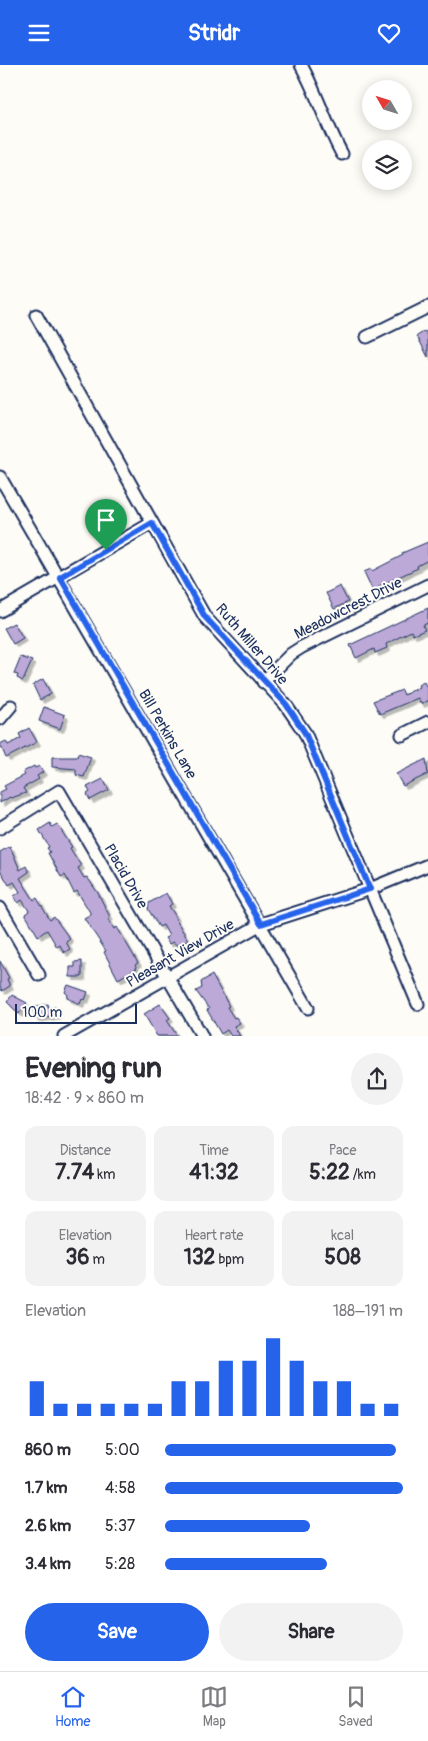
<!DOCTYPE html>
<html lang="en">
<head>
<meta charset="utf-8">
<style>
	body { margin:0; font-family:Pangolin,sans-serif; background:#f2f2f3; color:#2b2b33; height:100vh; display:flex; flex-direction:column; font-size:19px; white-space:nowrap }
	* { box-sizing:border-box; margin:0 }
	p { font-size:16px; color:#7c7c81 }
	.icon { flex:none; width:28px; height:28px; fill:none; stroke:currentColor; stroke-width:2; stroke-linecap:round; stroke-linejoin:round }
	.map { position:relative; height:971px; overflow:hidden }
	.details { display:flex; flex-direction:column; background:#fff; flex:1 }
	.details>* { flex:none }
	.needle { width:32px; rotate:309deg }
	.controls { position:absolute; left:362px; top:15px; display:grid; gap:10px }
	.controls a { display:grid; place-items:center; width:50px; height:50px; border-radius:50%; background:#fff; box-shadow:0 2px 12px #0003; font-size:25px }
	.scale { position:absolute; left:15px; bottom:12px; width:122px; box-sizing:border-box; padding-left:5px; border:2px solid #1b2f5e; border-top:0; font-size:14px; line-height:18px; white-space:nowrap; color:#1b2f5e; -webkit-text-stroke:4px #fdfcf7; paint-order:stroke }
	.pin { position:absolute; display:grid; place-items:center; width:42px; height:42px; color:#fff; margin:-51px -21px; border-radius:50% 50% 50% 0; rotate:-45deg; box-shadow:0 0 5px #0007 }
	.pin .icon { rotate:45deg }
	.round { display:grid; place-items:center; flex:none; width:52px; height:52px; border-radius:26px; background:#f2f2f3 }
	.overview { display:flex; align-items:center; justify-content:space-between; height:85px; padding:0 25px }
	h1 { font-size:28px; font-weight:700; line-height:38px }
	.figures { display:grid; grid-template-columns:repeat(3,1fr); gap:8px; height:85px; padding:5px 25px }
	.figures div { display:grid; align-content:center; border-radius:12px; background:#f2f2f3; text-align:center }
	.figures b { font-size:21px; font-weight:700 }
	.figures small { font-size:14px; font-weight:400 }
	.figures p { font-size:14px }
	.chart { height:140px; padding:10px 25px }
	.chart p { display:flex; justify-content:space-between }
	.chart svg { width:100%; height:90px; margin-top:5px; stroke:#2563eb; stroke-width:6 }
	.primary-button { display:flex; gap:10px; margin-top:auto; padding:10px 25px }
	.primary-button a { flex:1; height:58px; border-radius:30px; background:#2563eb; color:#fff; font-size:20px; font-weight:700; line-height:58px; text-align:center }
	.primary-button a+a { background:#f2f2f3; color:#2b2b33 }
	ul { padding:0 25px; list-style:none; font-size:16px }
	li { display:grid; grid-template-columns:80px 60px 1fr; align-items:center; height:38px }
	li i { height:12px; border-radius:6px; background:#2563eb }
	header { display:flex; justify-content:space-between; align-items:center; height:65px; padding:0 25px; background:#2563eb; color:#fff; font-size:22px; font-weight:700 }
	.dock { display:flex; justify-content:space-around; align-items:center; height:70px; border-top:1px solid #e1e1e2; background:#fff; font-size:14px; color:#7c7c81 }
	.dock a { display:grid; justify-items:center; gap:2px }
	.dock .active { color:#2563eb }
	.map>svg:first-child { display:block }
	.building { fill:#bca9d8; stroke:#1b2f5e; filter:url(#shadow) }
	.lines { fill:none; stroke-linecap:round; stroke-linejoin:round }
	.minor-casing { stroke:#1b2f5e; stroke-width:15 }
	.minor { stroke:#fdfcf7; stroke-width:11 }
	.route-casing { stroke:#fff; stroke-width:10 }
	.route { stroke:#2563eb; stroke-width:6 }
	.labels { text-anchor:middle; stroke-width:4; stroke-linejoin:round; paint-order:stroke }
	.street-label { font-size:15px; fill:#1b2f5e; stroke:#fdfcf7 }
</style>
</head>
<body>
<header><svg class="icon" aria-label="menu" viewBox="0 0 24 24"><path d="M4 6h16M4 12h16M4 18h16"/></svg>Stridr<svg class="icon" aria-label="heart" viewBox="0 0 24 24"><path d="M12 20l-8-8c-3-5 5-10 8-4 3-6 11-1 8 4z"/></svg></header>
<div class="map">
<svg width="428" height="971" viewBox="0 0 428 971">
	<defs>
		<filter id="shadow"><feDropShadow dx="3.5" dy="3.5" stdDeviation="0" flood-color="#0004"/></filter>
	</defs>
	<rect width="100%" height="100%" fill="#fdfcf7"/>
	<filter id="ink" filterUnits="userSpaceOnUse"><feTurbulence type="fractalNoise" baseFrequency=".02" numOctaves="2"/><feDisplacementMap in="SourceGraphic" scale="10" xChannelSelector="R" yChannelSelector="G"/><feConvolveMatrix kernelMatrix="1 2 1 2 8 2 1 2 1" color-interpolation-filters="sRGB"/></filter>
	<g filter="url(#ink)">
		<g class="building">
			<path d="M 425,266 L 428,271 L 428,292 L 417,271 Z"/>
			<path d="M 428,477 L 428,495 L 417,501 L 418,503 L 379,521 L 380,523 L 373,526 L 364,507 L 371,504 L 372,506 L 403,490 L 402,488 Z"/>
			<path d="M 340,521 L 348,537 L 334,544 L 326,528 Z"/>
			<path d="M 428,543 L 428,558 L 423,560 L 425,565 L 413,570 L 411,566 L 386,579 L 387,583 L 375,588 L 374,584 L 356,593 L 350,580 Z"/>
			<path d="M 14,558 L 23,573 L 13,579 L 4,563 Z"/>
			<path d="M 21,592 L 32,596 L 23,616 L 17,613 L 18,610 L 14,609 Z"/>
			<path d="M 43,614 L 51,629 L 40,635 L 33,620 Z"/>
			<path d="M 424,617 L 428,625 L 428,636 L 421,639 L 418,633 L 380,649 L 373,636 L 402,625 L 404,630 L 419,622 L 418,620 Z"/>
			<path d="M 44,642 L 65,650 L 60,664 L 39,656 Z"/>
			<path d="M 29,663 L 37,677 L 6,693 L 0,679 L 6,676 L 8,680 L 21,673 L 19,669 Z"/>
			<path d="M 78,688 L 91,692 L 84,712 L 76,710 L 76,704 L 52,702 L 52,692 L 77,692 Z"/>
			<path d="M 426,694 L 428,709 L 403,721 L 396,709 Z"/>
			<path d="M 34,701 L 35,703 L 39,701 L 43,707 L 37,711 L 39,714 L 23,723 L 26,728 L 11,733 L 10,732 L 0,738 L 0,727 L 6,724 L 4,721 L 25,710 L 23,707 Z"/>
			<path d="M 103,714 L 109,725 L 90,735 L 87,729 L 90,727 L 87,722 Z"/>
			<path d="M 50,758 L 52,762 L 57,759 L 72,782 L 70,783 L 81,801 L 78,803 L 84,813 L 87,812 L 98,828 L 110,852 L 108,853 L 114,864 L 117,862 L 138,898 L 135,900 L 137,903 L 118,914 L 104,887 L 106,886 L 84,853 L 91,849 L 77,826 L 74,828 L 65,810 L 61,812 L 48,788 L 50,787 L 47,783 L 49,782 L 39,765 Z"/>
			<path d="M 10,781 L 20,805 L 26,801 L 29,807 L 20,813 L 34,835 L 37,833 L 50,855 L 54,852 L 70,874 L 66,877 L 70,884 L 64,888 L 60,880 L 57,882 L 47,865 L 38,871 L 25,849 L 29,846 L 22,835 L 18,838 L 14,831 L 20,827 L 14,817 L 9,820 L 0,805 L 0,787 Z"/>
			<path d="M 166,828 L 172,839 L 169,841 L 176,852 L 175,853 L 188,875 L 178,881 L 173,877 L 169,879 L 165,873 L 169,871 L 163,860 L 159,862 L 148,844 L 149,838 Z"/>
			<path d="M 0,896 L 9,913 L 7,914 L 10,921 L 2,926 L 0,921 Z"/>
			<path d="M 82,896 L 82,912 L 70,912 L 70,902 L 75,902 L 75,897 Z"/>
			<path d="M 212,910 L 229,941 L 227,942 L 234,953 L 236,952 L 240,958 L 234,961 L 240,971 L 231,971 L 227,965 L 221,969 L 207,945 L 209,944 L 196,926 L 202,923 L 201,917 Z"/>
			<path d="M 68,920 L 88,927 L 85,935 L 82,934 L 80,939 L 67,933 L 68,930 L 65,927 Z"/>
			<path d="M 12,930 L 27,938 L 19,949 L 7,937 Z"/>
			<path d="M 48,939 L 49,943 L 55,942 L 57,950 L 35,954 L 33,942 Z"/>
			<path d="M 160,939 L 170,953 L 167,955 L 177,971 L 157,971 L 144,949 Z"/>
		</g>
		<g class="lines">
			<defs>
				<g id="minor">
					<path d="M 301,0 C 317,28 326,60 342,89"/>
					<path d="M 36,250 L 205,552 L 285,639 L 305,668 L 418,939"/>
					<path d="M 367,272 L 428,242"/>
					<path d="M 0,412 L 308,943"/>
					<path d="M 0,546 L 152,458"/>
					<path d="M 263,617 L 291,589 L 302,582 L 428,520"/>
					<path d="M 0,654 L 11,641"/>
					<path d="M 402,670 L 428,657"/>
					<path d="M 0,763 L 59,726 L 202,971"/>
					<path d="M 0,843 L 39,910"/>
					<path d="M 64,971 L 261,859 L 370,824 L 428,800"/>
				</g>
			</defs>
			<use href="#minor" class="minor-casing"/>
			<use href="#minor" class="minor"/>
		</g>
	</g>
	<g class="lines" filter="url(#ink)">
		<defs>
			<path id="route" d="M 152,458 L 205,552 L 286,639 L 305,668 L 370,824 L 261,859 L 60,512 Z"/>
		</defs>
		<use href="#route" class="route-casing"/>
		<use href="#route" class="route"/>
	</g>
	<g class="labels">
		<g class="street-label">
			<text transform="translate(348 543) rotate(-27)" y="5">Meadowcrest Drive</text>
			<text transform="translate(252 579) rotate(49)" y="5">Ruth Miller Drive</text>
			<text transform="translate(168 669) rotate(60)" y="5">Bill Perkins Lane</text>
			<text transform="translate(126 811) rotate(60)" y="5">Placid Drive</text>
			<text transform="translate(180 888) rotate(-30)" y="5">Pleasant View Drive</text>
		</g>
	</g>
</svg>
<div class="controls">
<a><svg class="needle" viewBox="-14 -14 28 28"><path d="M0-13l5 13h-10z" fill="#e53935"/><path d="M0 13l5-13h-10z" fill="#7c7c81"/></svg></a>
<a><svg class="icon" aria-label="layers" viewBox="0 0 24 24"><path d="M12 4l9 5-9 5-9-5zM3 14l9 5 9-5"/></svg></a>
</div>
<div class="scale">100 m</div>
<div class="pin" style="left:106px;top:485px;background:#1e9e55"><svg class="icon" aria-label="arrive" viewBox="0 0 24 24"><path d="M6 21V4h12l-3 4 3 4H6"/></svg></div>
</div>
<section class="details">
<div class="overview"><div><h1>Evening run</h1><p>18:42 · 9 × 860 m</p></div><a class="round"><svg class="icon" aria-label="share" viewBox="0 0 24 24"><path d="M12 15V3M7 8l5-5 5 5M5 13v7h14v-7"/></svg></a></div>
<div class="figures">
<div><p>Distance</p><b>7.74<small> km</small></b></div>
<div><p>Time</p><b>41:32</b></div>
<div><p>Pace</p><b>5:22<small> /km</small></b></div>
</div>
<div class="figures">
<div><p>Elevation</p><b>36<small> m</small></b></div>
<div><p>Heart rate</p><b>132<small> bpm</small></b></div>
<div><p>kcal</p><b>508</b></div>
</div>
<div class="chart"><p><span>Elevation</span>188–191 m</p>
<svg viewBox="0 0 160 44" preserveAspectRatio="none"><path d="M5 44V27M15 44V38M25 44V38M35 44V38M45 44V38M55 44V38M65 44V27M75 44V27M85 44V17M95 44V17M105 44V6M115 44V17M125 44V27M135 44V27M145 44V38M155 44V38"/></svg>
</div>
<ul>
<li><b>860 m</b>5:00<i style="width:97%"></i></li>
<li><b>1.7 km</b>4:58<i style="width:100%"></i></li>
<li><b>2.6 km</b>5:37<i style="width:61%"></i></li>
<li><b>3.4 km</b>5:28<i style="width:68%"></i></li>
</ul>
<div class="primary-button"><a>Save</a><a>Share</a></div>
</section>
<nav class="dock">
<a class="active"><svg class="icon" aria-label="home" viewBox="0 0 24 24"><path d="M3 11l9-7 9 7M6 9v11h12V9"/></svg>Home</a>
<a><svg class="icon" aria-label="map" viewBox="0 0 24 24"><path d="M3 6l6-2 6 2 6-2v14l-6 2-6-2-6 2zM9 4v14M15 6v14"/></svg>Map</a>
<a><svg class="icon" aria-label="saved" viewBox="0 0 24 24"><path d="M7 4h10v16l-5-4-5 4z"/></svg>Saved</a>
</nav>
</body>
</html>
